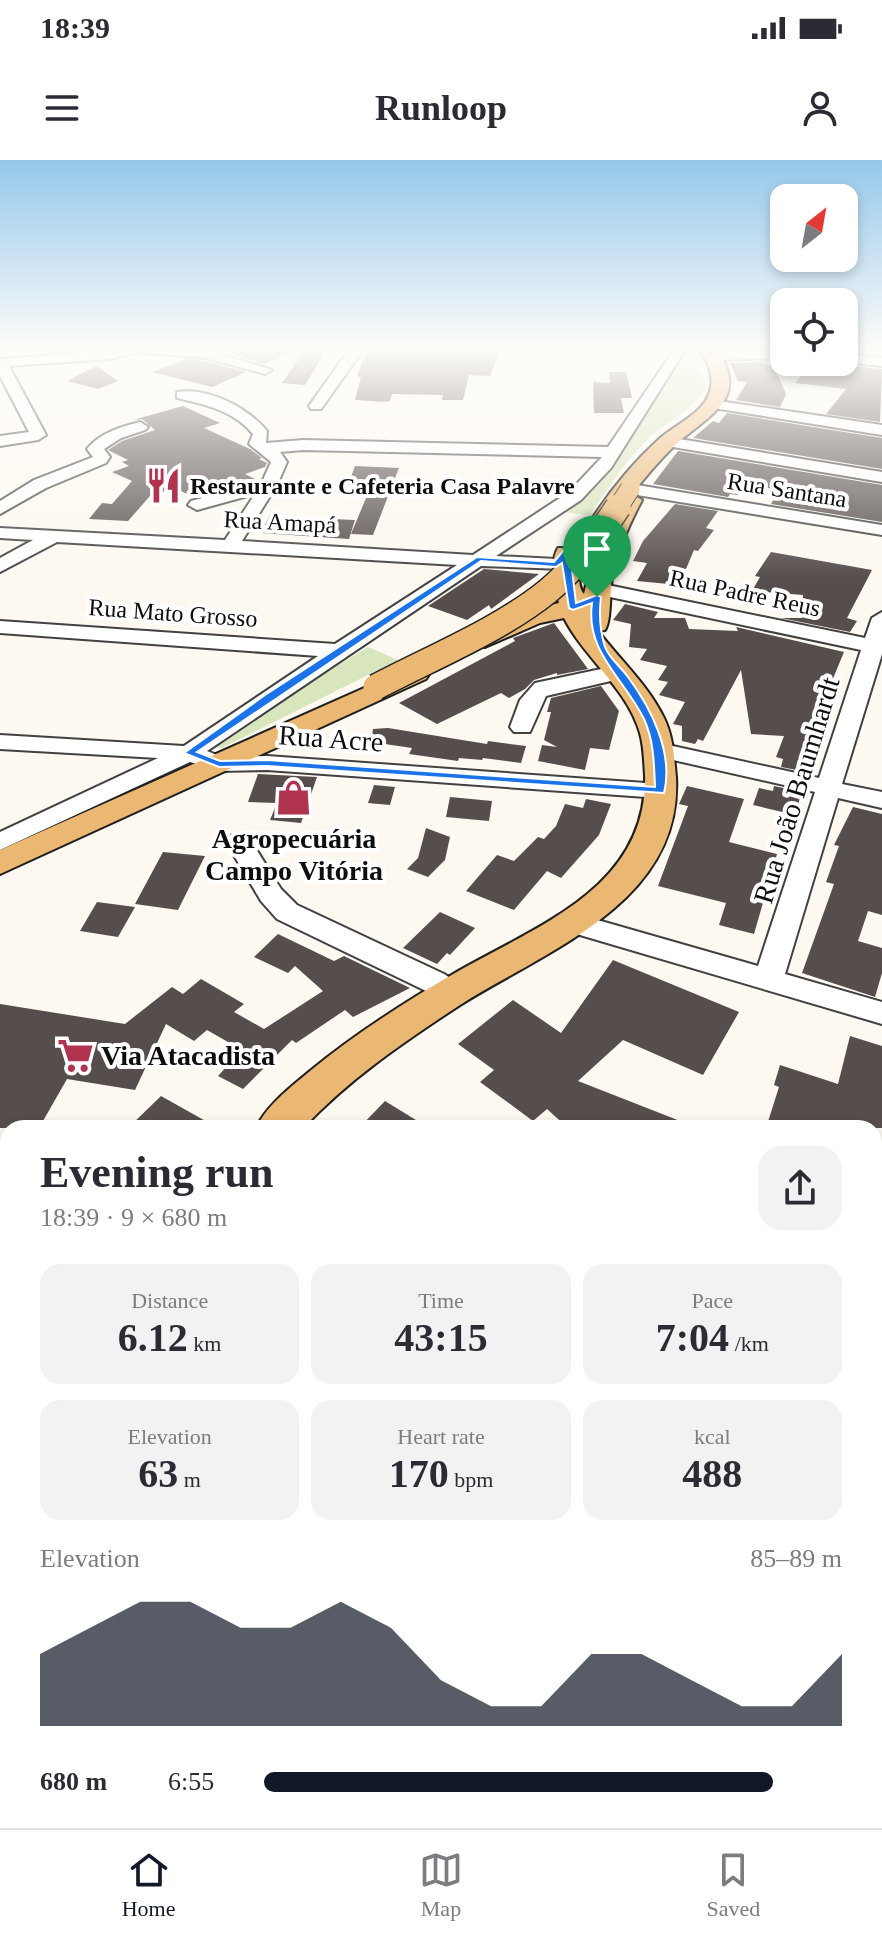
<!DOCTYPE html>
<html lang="en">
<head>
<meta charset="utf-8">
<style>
	body { margin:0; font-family:"Times New Roman",serif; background:#f2f2f3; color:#2b2b33; height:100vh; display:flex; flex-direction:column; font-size:30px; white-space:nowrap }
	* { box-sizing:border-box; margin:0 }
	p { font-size:26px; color:#7c7c81 }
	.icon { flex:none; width:44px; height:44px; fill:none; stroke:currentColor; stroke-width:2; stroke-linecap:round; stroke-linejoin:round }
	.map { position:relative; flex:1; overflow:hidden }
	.sheet { position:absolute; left:0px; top:960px; width:882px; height:708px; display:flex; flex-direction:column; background:#fff; border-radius:24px 24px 0 0; box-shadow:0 4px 12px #0003 }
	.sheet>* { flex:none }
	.needle { width:52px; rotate:31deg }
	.tools { position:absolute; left:770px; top:24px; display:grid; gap:16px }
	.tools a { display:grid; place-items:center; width:88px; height:88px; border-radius:16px; background:#fff; box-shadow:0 4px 12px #0003; font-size:40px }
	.pin { position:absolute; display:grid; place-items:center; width:68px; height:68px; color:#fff; margin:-82px -34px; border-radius:50% 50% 50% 0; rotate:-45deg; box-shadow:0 0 8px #0007 }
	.pin .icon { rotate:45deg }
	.round { display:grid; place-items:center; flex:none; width:84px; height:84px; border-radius:24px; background:#f2f2f3 }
	.overview { display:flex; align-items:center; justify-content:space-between; height:136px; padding:0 40px }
	h1 { font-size:44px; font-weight:700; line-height:60px }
	.metrics { display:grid; grid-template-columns:repeat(3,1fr); gap:12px; height:136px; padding:8px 40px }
	.metrics div { display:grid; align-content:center; border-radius:20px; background:#f2f2f3; text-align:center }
	.metrics b { font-size:40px; font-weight:700 }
	.metrics small { font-size:22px; font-weight:400 }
	.metrics p { font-size:22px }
	.chart { height:224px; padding:16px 40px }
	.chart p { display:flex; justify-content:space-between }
	.chart svg { width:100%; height:144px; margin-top:8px; fill:#111827; opacity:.7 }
	ul { padding:0 40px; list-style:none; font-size:26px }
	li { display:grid; grid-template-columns:128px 96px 1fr; align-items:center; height:60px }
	li i { height:20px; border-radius:10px; background:#111827 }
	.status { display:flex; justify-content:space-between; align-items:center; height:56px; padding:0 40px; background:#fff; direction:ltr }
	.status svg { height:22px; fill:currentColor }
	header { display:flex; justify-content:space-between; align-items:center; height:104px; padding:0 40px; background:#fff; font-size:36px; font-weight:700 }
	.tabs { display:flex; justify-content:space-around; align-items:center; height:112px; border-top:2px solid #e1e1e2; background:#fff; font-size:22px; color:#7c7c81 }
	.tabs a { display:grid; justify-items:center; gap:4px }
	.tabs .selected { color:#111827 }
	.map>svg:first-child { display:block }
	.green { fill:#d9e5bd }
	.forest { fill:#c0d49e }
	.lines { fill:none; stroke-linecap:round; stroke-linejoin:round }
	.river { fill:#bae6f0; fill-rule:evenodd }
	.building { fill:#564e4c }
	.minor-casing { stroke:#414141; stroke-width:4 }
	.major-casing { stroke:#1f1f1f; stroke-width:4 }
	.minor { fill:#fff; fill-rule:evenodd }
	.major { fill:#ebb874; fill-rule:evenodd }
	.major-bridge-far1-casing { stroke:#1f1f1f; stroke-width:21; stroke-linecap:butt }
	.major-bridge-casing { stroke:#1f1f1f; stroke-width:28; stroke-linecap:butt }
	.major-bridge-far1 { stroke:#ebb874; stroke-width:19 }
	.major-bridge { stroke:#ebb874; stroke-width:25 }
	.route { fill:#1a73e8; stroke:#fff; stroke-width:2; fill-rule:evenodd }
	.labels { text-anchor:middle; stroke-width:8; stroke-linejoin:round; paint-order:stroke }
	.far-poi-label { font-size:24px; font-weight:bold; fill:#0e0e0e; stroke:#fff; text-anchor:start }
	.far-street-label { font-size:24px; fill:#0e0e0e; stroke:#fff }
	.street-label { font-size:28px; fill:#0e0e0e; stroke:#fff }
	.poi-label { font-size:28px; font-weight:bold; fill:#0e0e0e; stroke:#fff }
</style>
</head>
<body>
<div class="status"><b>18:39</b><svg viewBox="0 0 49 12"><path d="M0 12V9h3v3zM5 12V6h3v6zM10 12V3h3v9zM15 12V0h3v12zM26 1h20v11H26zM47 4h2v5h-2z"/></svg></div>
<header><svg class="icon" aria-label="menu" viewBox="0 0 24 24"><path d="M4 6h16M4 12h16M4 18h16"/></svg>Runloop<svg class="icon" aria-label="person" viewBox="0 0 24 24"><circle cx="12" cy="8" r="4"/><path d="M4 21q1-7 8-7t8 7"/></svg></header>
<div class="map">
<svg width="882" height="1668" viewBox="0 0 882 1668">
	<rect width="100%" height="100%" fill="#fdf9f1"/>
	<g class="green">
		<path d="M 681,192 C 696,201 701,209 706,225 C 695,251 666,261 647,280 C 624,302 608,329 590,355 L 560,352 C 596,318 629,285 654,242 C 663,226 667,204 681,192 Z"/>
		<path d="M 368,487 L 398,500 L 222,588 L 207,586 Z"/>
	</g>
	<g class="forest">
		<path d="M 882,1026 L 882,1191 L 874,1188 L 874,1027 Z"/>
		<path d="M 0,1036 L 8,1036 L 8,1152 L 0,1151 Z"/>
		<path d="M 499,1660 L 768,1660 L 766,1668 L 501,1668 Z"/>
	</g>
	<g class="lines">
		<g class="river">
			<path d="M 882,1063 L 882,1103 L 874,1104 L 874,1064 Z"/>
			<path d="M 0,1083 L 8,1085 L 8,1127 L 0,1125 Z"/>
		</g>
	</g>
	<g class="building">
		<path d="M 223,187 L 305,187 L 264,204 L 215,189 Z"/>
		<path d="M 307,187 L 328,187 L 305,225 L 282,223 Z"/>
		<path d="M 368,187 L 501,187 L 490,216 L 469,215 L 463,240 L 442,240 L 443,235 L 392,234 L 390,241 L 384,242 L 355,240 L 361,217 L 357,216 Z"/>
		<path d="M 187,199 L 205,201 L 246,212 L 212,227 L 152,212 Z"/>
		<path d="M 761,202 L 774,207 L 786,234 L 780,247 L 736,240 L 747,222 L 738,221 L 730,203 Z"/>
		<path d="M 813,202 L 841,202 L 844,205 L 882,209 L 880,262 L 826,254 L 846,229 L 795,223 Z"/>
		<path d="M 96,206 L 118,221 L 98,229 L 67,221 Z"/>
		<path d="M 609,212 L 626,212 L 632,238 L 621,238 L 624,253 L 594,253 L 593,222 L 610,223 Z"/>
		<path d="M 183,246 L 220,263 L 204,268 L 250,289 L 262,298 L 259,299 L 267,303 L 265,307 L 245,314 L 257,320 L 193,337 L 175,328 L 150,336 L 128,361 L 89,359 L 102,343 L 112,344 L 132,321 L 112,312 L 129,306 L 122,302 L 128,300 L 108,290 L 122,281 L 155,270 L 142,259 L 133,260 Z"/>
		<path d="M 727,253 L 882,278 L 882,309 L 693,278 L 713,261 L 719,263 Z"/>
		<path d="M 678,291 L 882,325 L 882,362 L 771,344 L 779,330 L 745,324 L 738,335 L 730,334 L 728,337 L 653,324 Z"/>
		<path d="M 355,306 L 399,308 L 373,375 L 351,374 L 371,326 L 348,325 Z"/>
		<path d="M 675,344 L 718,351 L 706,368 L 714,370 L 698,391 L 694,390 L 686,409 L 680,408 L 679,425 L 637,421 L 647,403 L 633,401 L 643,381 Z"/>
		<path d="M 270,355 L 288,357 L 355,360 L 349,379 L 261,373 Z"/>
		<path d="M 771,392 L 872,410 L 847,458 L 857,461 L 850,472 L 781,458 L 802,458 L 803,435 L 752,431 L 760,417 L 755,416 Z"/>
		<path d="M 484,409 L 539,414 L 491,449 L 489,445 L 467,460 L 428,446 Z"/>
		<path d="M 625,444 L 658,452 L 654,458 L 685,458 L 689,469 L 738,471 L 736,467 L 844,492 L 820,550 L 824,551 L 814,578 L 813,590 L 816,591 L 807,612 L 781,607 L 783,599 L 776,597 L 784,576 L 751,574 L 741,510 L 703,581 L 698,579 L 695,584 L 682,581 L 682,566 L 673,564 L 685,542 L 659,535 L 668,522 L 658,520 L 667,506 L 640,500 L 647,489 L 629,487 L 631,464 L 613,460 Z"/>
		<path d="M 554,463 L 588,509 L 557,515 L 557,513 L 534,520 L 525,529 L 509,538 L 501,533 L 437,564 L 399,543 L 515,481 L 513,478 Z"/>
		<path d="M 601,526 L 619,551 L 609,590 L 590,588 L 585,610 L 538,601 L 542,585 L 557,587 L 544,580 L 551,552 L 547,552 L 551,538 Z"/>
		<path d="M 388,568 L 487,584 L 486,587 L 488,581 L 526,586 L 521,603 L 483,598 L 482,600 L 459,598 L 458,601 L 409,594 L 412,588 L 371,582 L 373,569 Z"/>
		<path d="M 258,614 L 317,617 L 301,663 L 270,660 L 277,643 L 248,642 Z"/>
		<path d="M 374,625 L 395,627 L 390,645 L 368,643 Z"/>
		<path d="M 687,626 L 744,639 L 729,682 L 777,694 L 754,774 L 719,765 L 726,743 L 658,726 L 688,646 L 679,644 Z"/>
		<path d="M 774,626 L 802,632 L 795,655 L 753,645 L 759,628 L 773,631 Z"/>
		<path d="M 450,637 L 492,641 L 489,661 L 446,657 Z"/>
		<path d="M 586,639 L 611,644 L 599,675 L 561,718 L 547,711 L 514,750 L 466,731 L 497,695 L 514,701 L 538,677 L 544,679 L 556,666 L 565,644 L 583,648 Z"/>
		<path d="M 853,647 L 882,654 L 882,755 L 868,751 L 858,781 L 882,788 L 882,813 L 875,837 L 802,813 L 834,724 L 826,722 L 839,686 L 834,685 Z"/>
		<path d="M 426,668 L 450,677 L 445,700 L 428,717 L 407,709 L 418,698 Z"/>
		<path d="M 163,692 L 205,696 L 178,750 L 135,744 Z"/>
		<path d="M 97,742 L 135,747 L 118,777 L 80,771 Z"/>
		<path d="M 440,752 L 475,768 L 450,795 L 447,793 L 437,804 L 403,788 Z"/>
		<path d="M 278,774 L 334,801 L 344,796 L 410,828 L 353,857 L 345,850 L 296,883 L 292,880 L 243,929 L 218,916 L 242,890 L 207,870 L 194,881 L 166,864 L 135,930 L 67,919 L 39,968 L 0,968 L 0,844 L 125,864 L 172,827 L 183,834 L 201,819 L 244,844 L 234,852 L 264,869 L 323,831 L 295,806 L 288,813 L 254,797 Z"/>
		<path d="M 613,800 L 739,852 L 703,915 L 623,880 L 578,921 L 698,968 L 568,968 L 547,949 L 533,961 L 480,922 L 494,910 L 458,884 L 513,840 L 561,873 Z"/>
		<path d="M 850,876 L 882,886 L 882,968 L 766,968 L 779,927 L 774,925 L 780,905 L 838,924 Z"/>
		<path d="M 161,936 L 218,968 L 128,968 Z"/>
		<path d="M 385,941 L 429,968 L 359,968 Z"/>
	</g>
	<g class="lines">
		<defs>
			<g id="minor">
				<path d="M 125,187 L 207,190 L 272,210 L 265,214 L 206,198 L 137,192 L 110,199 L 9,206 L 46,275 L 38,280 L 0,286 L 0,276 L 29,272 L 0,216 L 0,199 L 109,191 Z"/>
				<path d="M 351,187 L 365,187 L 321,249 L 311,249 L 309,246 Z"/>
				<path d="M 676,187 L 692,187 L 682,195 L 611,308 L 581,340 L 496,396 L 556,399 L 565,405 L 563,409 L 481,406 L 207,591 L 222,597 L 267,596 L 660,624 L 669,626 L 672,631 L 669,636 L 660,638 L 267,610 L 219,611 L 190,602 L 0,690 L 0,672 L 158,598 L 0,589 L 0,575 L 184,586 L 318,496 L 0,473 L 0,461 L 335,484 L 457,405 L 57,382 L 0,412 L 0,398 L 33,380 L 0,378 L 0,368 L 225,380 L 255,334 L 197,350 L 188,345 L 191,341 L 262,322 L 271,302 L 249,284 L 253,274 C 233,250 206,245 177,238 L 177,232 C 208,227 247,247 267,271 L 266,283 L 303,280 L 608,287 ZM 303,290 L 602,297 L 569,332 L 473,395 L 242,381 L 277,325 L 287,302 L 280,292 Z"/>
				<path d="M 784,190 L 784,198 L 715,200 L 708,196 L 715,192 Z"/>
				<path d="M 844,194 L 882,198 L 882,206 L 844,202 Z"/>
				<path d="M 712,240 L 882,265 L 882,275 L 707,247 L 705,244 Z"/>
				<path d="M 140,262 L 148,267 L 145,270 L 121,278 L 104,289 L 110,297 L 106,303 L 46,328 L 0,354 L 0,341 L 34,320 L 93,297 L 87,289 C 100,273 120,267 140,262 Z"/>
				<path d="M 667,277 L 882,312 L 882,322 L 661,285 L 659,282 Z"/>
				<path d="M 637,325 L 882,365 L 882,375 L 631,334 L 628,330 L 631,326 Z"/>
				<path d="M 598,423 L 865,478 L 872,458 L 882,452 L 882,494 L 842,624 L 882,632 L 882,648 L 838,638 L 785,814 L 882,842 L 882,864 L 563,770 L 559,763 L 563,756 L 573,753 L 758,806 L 815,632 L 651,595 L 647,590 L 651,585 L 659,583 L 819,618 L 861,490 L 591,433 L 588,429 L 591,425 Z"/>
				<path d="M 620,505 L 631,512 L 628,517 L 546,536 L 530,572 L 514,572 L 510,567 L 520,540 L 535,523 Z"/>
				<path d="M 239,674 L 248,676 L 281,729 L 297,745 L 444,814 L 461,825 L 465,833 L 461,841 C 445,846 437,839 424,830 L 277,759 L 261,741 L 226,682 L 230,676 Z"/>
				<path d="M 8,1441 L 8,1487 L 0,1488 L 0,1442 Z"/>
			</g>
			<g id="major">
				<path d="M 698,187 L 715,187 C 753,239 708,255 674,286 C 659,301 645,317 632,334 L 642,340 C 630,363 619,387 613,412 C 609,427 612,460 605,470 L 598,471 C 620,500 648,525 664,558 C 673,576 674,597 676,617 C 683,742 547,790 460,845 C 405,881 349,919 303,968 L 256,968 C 267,945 290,928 310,911 C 355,874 405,842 455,813 C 536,766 648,728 645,615 C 644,602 644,587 640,573 C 627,528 585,499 564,458 L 540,463 L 485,487 L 476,485 L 472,479 L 476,473 L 523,452 L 559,443 C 555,427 549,403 558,388 L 574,388 C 582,401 575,424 584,434 L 592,399 L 605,368 L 593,367 L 590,362 C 609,332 632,304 658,280 C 674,265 701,255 709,234 C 716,216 707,201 698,187 Z"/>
				<path d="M 416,505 L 426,507 L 430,513 L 426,519 L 0,714 L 0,690 Z"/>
				<path d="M 146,1660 L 211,1660 L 215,1668 L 149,1668 Z"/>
			</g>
		</defs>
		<use href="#minor" class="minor-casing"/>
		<use href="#major" class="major-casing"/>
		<use href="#minor" class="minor"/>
		<use href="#major" class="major"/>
		<defs>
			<path id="major-bridge-far1" d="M 617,349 L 630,329"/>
			<path id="major-bridge" d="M 376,527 C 431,498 500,470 548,431 C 576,408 598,377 618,347"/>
		</defs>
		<use href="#major-bridge-far1" class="major-bridge-far1-casing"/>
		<use href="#major-bridge" class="major-bridge-casing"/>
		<use href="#major-bridge-far1" class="major-bridge-far1"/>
		<use href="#major-bridge" class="major-bridge"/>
	</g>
	<linearGradient id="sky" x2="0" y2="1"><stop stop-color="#95c8eb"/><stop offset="0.45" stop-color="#fefcf9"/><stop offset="1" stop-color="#fefcf9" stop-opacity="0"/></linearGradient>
	<rect width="882" height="420" fill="url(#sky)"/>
	<path class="route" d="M 563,391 L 570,393 L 576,443 L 597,435 L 601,437 C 599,453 600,471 605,487 C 609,498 621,507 628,517 C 651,548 674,593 664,633 L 267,606 L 219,607 L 184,593 L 265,535 L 477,397 L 554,402 ZM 481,401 L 556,407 L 562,403 L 569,448 L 573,450 L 592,443 C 585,492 624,518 644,559 C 654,581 654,604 655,627 L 267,600 L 220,601 L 197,592 Z"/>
	<defs>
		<symbol id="restaurant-bare" viewBox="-9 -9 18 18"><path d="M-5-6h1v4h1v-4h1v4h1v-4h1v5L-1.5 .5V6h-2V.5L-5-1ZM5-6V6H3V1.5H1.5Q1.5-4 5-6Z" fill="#b03450" stroke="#fff" stroke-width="2.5" paint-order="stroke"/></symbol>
		<symbol id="shop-bare" viewBox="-9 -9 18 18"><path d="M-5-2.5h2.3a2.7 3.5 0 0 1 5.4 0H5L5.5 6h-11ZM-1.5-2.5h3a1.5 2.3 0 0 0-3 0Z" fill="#b03450" stroke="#fff" stroke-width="2.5" paint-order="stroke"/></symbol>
		<symbol id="supermarket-bare" viewBox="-9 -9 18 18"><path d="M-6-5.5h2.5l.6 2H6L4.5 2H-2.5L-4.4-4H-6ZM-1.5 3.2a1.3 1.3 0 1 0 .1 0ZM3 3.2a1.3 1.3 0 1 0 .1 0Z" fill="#b03450" stroke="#fff" stroke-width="2.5" paint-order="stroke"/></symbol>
	</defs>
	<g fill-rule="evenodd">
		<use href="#restaurant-bare" x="138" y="300" width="51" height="51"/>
		<use href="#shop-bare" x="268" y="612" width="51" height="51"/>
		<use href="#supermarket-bare" x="50" y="870" width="51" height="51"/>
	</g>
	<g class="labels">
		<g class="far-poi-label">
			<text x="190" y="334">Restaurante e Cafeteria Casa Palavre</text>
		</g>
		<g class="far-street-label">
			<text transform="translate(787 330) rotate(9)" y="8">Rua Santana</text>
			<text transform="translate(280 362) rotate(3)" y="8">Rua Amapá</text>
			<text transform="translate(745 433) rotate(12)" y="8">Rua Padre Reus</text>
			<text transform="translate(173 453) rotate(4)" y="8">Rua Mato Grosso</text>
		</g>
		<g class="street-label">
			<text transform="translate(331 578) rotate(4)" y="10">Rua Acre</text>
			<text transform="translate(796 630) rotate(-73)" y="10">Rua João Baumhardt</text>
		</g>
		<g class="poi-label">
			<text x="294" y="688">Agropecuária<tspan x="294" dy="32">Campo Vitória</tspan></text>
			<text x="101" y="905" text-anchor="start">Via Atacadista</text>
		</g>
	</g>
</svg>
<div class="tools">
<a><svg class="needle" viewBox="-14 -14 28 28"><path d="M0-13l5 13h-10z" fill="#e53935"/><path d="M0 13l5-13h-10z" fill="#7c7c81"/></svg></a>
<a><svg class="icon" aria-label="locate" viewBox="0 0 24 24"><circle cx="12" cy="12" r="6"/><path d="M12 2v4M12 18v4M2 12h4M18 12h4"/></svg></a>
</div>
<div class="pin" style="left:597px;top:437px;background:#1e9e55"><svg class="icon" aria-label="arrive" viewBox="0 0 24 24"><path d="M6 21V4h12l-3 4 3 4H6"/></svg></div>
<section class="sheet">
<div class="overview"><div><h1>Evening run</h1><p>18:39 · 9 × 680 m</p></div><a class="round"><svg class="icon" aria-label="share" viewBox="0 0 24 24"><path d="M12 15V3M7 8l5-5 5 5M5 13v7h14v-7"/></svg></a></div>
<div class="metrics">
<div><p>Distance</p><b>6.12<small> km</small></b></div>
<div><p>Time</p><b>43:15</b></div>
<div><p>Pace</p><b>7:04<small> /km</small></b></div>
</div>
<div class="metrics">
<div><p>Elevation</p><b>63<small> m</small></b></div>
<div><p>Heart rate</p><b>170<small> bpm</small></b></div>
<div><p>kcal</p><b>488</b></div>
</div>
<div class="chart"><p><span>Elevation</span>85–89 m</p>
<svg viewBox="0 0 160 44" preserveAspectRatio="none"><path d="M0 44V22L10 14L20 6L30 6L40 14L50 14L60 6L70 14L80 30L90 38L100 38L110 22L120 22L130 30L140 38L150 38L160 22V44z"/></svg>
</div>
<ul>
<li><b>680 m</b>6:55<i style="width:88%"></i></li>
</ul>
</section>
</div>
<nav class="tabs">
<a class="selected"><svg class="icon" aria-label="home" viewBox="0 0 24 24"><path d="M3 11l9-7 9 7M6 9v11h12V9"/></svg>Home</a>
<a><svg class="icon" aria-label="map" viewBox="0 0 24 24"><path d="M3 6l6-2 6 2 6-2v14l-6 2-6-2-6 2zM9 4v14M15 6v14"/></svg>Map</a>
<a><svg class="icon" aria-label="saved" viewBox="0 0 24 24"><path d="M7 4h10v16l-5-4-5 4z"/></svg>Saved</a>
</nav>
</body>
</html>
